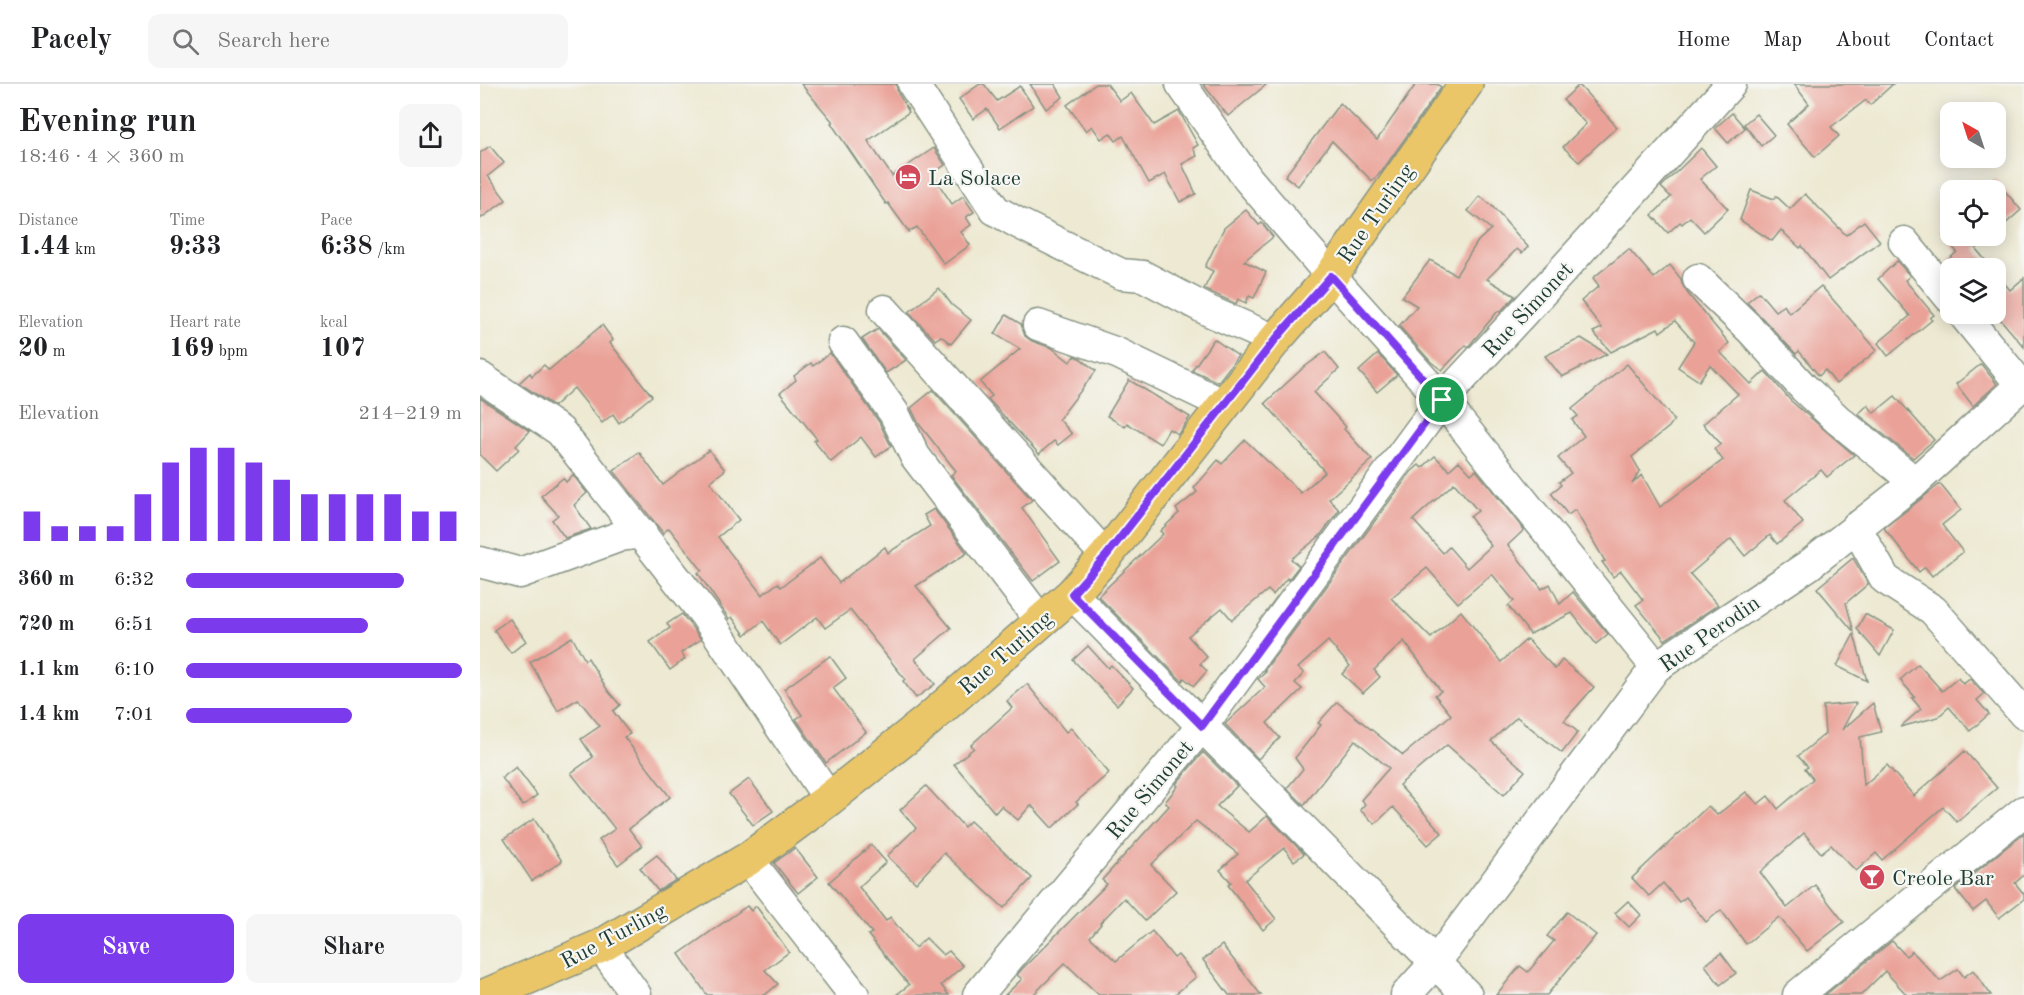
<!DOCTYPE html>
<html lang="en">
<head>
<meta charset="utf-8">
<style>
	body { margin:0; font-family:"Old Standard TT",serif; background:#f6f6f6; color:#202124; height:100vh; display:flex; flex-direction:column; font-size:22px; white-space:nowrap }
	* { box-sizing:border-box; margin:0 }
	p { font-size:20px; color:#757577 }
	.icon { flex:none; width:33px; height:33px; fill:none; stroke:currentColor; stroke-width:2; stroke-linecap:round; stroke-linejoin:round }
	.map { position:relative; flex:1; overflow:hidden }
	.sheet { display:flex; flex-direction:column; background:#fff; width:480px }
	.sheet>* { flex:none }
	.needle { width:39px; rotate:321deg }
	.buttons { position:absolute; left:1460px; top:18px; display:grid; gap:12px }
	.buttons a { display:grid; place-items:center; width:66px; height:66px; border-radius:12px; background:#fff; box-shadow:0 3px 15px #0003; font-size:30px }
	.pin { position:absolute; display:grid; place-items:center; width:51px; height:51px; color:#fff; margin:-26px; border:3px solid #fff; border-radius:50%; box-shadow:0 2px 6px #0007 }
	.round { display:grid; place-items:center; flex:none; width:63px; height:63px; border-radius:12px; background:#f6f6f6 }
	.head { display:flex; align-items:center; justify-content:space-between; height:102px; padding:0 18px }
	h1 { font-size:33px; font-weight:700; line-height:45px }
	.stats { display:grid; grid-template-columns:repeat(3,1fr); gap:9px; height:102px; padding:6px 18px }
	.stats div { display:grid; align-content:center }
	.stats b { font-size:26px; font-weight:700 }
	.stats small { font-size:16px; font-weight:400 }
	.stats p { font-size:16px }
	.chart { height:168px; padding:12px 18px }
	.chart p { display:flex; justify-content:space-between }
	.chart svg { width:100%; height:108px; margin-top:6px; stroke:#7c3aed; stroke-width:6 }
	.action { display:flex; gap:12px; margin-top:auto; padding:12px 18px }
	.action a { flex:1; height:69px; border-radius:12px; background:#7c3aed; color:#fff; font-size:24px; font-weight:700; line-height:69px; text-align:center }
	.action a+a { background:#f6f6f6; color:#202124 }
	ul { padding:0 18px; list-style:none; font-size:20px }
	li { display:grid; grid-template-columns:96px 72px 1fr; align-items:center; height:45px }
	li i { height:15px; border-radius:8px; background:#7c3aed }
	header { display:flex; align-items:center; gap:36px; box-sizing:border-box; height:84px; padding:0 30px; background:#fff; border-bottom:2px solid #e0e0e0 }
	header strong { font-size:28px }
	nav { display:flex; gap:33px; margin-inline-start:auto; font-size:21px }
	.search { width:420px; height:54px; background:#f6f6f6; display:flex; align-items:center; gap:15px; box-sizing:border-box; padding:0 21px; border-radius:12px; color:#757577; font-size:22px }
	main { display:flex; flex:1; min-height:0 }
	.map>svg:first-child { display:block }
	.building { fill:#eaa298; fill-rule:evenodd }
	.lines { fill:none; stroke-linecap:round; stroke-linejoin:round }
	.minor-casing { stroke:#869383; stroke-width:33 }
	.major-casing { stroke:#869383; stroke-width:36 }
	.minor { stroke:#fff; stroke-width:30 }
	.major { stroke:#ebc669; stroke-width:33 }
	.route-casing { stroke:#fff; stroke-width:12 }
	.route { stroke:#7c3aed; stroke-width:8 }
	.labels { text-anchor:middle; stroke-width:4.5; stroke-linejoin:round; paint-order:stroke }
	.poi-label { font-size:22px; fill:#1f3d34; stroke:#f6f6f2; text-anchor:start }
	.street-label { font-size:22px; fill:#1f3d34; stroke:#f6f6f2 }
</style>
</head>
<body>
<header>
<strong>Pacely</strong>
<div class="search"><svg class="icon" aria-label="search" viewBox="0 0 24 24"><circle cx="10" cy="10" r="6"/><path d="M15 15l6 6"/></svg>Search here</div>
<nav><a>Home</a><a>Map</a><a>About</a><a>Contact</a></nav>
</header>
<main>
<section class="sheet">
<div class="head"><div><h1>Evening run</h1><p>18:46 · 4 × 360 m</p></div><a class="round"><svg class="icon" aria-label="share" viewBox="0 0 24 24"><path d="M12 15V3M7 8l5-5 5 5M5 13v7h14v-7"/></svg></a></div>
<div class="stats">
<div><p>Distance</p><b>1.44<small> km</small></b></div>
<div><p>Time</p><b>9:33</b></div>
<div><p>Pace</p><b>6:38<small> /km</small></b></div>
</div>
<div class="stats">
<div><p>Elevation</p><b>20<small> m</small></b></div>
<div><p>Heart rate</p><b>169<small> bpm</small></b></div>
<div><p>kcal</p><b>107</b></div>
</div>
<div class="chart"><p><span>Elevation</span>214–219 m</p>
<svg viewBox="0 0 160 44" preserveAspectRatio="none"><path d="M5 44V32M15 44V38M25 44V38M35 44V38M45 44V25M55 44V12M65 44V6M75 44V6M85 44V12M95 44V19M105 44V25M115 44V25M125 44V25M135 44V25M145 44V32M155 44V32"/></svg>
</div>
<ul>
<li><b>360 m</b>6:32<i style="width:79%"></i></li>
<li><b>720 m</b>6:51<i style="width:66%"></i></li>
<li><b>1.1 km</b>6:10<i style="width:100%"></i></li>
<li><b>1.4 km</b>7:01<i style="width:60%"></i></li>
</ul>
<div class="action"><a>Save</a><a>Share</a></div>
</section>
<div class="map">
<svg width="1544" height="911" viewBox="0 0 1544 911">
	<rect width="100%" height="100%" fill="#f6f6f2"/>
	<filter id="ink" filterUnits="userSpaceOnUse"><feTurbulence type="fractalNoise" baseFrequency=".0167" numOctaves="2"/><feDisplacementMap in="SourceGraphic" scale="12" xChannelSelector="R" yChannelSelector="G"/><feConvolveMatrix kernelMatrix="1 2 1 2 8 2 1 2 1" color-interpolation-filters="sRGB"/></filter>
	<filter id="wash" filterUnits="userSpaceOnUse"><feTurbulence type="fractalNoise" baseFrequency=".008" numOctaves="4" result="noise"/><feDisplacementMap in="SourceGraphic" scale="24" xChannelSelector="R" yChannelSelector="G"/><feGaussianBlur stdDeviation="1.35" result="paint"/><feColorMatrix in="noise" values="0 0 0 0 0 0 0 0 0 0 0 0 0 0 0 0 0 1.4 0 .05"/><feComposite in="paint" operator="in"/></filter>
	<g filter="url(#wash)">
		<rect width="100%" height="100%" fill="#ede9d2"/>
		<g id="blocks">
			<g class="building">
				<path d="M 321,0 L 416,0 L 418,9 L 429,28 L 388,57 L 412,92 L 454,64 L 465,81 L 452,90 L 472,120 L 483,112 L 494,128 L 486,133 L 491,141 L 481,148 L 490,161 L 464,180 L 437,143 L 429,148 L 408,119 L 406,120 L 351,39 L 353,38 Z"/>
				<path d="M 500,0 L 504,0 L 517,17 L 540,2 L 553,22 L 520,44 L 507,25 L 493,35 L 479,15 Z"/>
				<path d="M 550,0 L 575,0 L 583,13 L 566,25 Z"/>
				<path d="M 616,0 L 627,0 L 640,17 L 651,9 L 674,41 L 699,27 L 718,61 L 713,64 L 717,72 L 702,80 L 716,110 L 700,118 L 685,90 L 669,99 L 643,52 L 636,57 L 630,49 L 621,55 L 612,42 L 606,47 L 587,21 Z"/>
				<path d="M 723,0 L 787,0 L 748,32 Z"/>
				<path d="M 936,0 L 957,0 L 961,3 L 902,87 L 892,97 L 852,57 L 818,102 L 805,92 L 860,19 L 897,56 Z"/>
				<path d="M 1314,0 L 1413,0 L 1390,21 L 1386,16 L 1351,43 L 1359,52 L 1335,73 L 1307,40 L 1329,20 Z"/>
				<path d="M 1099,1 L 1137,43 L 1099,78 L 1083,63 L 1106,40 L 1083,16 Z"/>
				<path d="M 1252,29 L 1265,44 L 1248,59 L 1235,44 Z"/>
				<path d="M 1276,30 L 1294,51 L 1281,62 L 1264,40 Z"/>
				<path d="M 10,62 L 24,79 L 8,92 L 26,116 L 0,135 L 0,69 Z"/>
				<path d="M 1221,64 L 1236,82 L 1220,95 L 1248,125 L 1224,148 L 1210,133 L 1202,140 L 1200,138 L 1188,149 L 1172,131 L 1191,113 L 1181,103 Z"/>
				<path d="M 1515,95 L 1541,126 L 1515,149 Z"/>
				<path d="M 1271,106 L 1294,115 L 1296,112 L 1310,125 L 1325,110 L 1366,151 L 1384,137 L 1400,157 L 1348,196 L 1322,162 L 1320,164 L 1301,146 L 1292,157 L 1260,136 Z"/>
				<path d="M 1000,112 L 1012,122 L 1048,163 L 1042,169 L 1037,165 L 1007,195 L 1035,212 L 1020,228 L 1018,227 L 988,263 L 986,261 L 962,286 L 951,278 L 919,242 L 937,222 L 922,213 L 950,176 L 976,191 L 998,157 L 1011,145 L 988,127 Z"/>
				<path d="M 766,126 L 779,141 L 782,139 L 793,153 L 764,177 L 786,188 L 774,214 L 769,212 L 766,219 L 758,215 L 756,220 L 724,205 L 733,187 L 725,183 L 744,144 Z"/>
				<path d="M 1463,152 L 1512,152 L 1496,165 L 1512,184 L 1477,184 L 1469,175 L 1477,168 Z"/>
				<path d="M 1149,165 L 1174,194 L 1190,181 L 1201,195 L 1202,200 L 1208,210 L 1249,259 L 1240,268 L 1271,300 L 1285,287 L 1311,317 L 1374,371 L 1347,393 L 1341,386 L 1305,416 L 1323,439 L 1297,460 L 1290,451 L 1265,472 L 1251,455 L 1210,490 L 1238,521 L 1185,556 L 1156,521 L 1163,516 L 1141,487 L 1133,493 L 1122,478 L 1125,477 L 1095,426 L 1088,431 L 1071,409 L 1081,401 L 1079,398 L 1091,389 L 1078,374 L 1104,352 L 1092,336 L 1098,332 L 1092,325 L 1147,280 L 1194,336 L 1189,343 L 1152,373 L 1160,387 L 1152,400 L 1162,391 L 1180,423 L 1243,376 L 1234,365 L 1241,360 L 1223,340 L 1258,310 L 1230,281 L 1219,297 L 1198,283 L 1214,258 L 1195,237 L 1180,248 L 1178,244 L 1131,268 L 1113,248 L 1122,244 L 1101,217 L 1119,202 L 1113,194 Z"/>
				<path d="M 1417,177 L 1430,192 L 1425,196 L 1454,231 L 1450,234 L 1452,236 L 1408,272 L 1398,259 L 1430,232 L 1398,195 Z"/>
				<path d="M 1515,188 L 1530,206 L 1544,194 L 1544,263 L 1515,229 Z"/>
				<path d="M 1341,202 L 1397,266 L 1356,300 L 1345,286 L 1339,292 L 1319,267 L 1316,270 L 1267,218 L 1279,208 L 1295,227 L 1304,221 L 1309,229 Z"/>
				<path d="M 459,204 L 472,221 L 491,236 L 471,260 L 461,252 L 455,256 L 429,228 Z"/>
				<path d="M 526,231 L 541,240 L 545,252 L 552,257 L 572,264 L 590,278 L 595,272 L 601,275 L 616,287 L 579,335 L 592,350 L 578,361 L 574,357 L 559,370 L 508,315 L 512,312 L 500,298 L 540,265 L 515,250 Z"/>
				<path d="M 122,241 L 133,256 L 130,259 L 172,312 L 139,339 L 133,330 L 122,339 L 94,304 L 74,322 L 39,299 L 50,289 L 52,292 L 64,281 L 69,286 Z"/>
				<path d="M 398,245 L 426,276 L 406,289 L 382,255 Z"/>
				<path d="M 1101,254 L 1127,270 L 1082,293 L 1065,272 Z"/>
				<path d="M 734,255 L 758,272 L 738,298 L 712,286 Z"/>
				<path d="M 845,268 L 859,285 L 834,308 L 866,343 L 864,345 L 892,376 L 849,415 L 859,426 L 840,452 L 811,475 L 819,482 L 808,496 L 807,494 L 793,511 L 788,506 L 752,536 L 742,524 L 708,552 L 727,573 L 720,580 L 727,587 L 714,602 L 704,594 L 702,597 L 618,512 L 683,450 L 680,447 L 699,429 L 696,425 L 717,408 L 714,404 L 738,376 L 742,380 L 765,356 L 821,409 L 845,388 L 785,319 L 823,284 Z"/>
				<path d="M 350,269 L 399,338 L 411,362 L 396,373 L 381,353 L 351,378 L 334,357 L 337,355 L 300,309 L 316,296 L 314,292 L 331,279 L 333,282 Z"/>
				<path d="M 898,270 L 917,291 L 897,308 L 879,287 Z"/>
				<path d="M 1501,280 L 1517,300 L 1493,322 L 1476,300 Z"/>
				<path d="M 649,296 L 710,333 L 698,350 L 689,345 L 680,360 L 647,339 L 645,343 L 627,332 Z"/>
				<path d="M 453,306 L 552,416 L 542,424 L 580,477 L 553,497 L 471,391 L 476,387 L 439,340 L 431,324 Z"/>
				<path d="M 1415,312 L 1454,356 L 1433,374 L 1378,330 L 1388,321 L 1394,329 Z"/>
				<path d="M 0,314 L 50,347 L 36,362 L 39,365 L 16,387 L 0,371 Z"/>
				<path d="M 229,366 L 245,386 L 230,398 L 259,436 L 238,453 L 282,511 L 298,499 L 301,503 L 340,474 L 359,499 L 405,463 L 408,469 L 450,442 L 444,431 L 454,425 L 487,469 L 436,502 L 471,544 L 435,575 L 455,600 L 436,614 L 423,597 L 425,595 L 370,526 L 345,544 L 337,533 L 300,561 L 283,537 L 265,551 L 252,533 L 249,535 L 218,489 L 222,486 L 189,444 L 183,449 L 134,387 L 159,368 L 183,401 Z"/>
				<path d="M 955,372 L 969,386 L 979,377 L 991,390 L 996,386 L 1044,446 L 1028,461 L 1062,505 L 1070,500 L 1080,520 L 1093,508 L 1128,550 L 1116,560 L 1092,529 L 1050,550 L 1028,522 L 1034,517 L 1012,490 L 978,519 L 947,484 L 911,514 L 951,554 L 981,527 L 1021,578 L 1047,555 L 1075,585 L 1082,576 L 1114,603 L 1084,637 L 1098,648 L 1082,669 L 1037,633 L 1011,657 L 1045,687 L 1024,711 L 967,661 L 919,701 L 962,749 L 948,761 L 913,723 L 895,740 L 880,726 L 885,720 L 881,716 L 909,684 L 875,656 L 824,721 L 807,704 L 823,685 L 815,674 L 841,641 L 838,639 L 857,618 L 923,671 L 971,631 L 955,611 L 961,607 L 924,557 L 894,586 L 900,593 L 883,609 L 862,590 L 870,582 L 848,557 L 818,584 L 824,589 L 815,599 L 822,605 L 787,639 L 800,654 L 778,675 L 745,640 L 785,603 L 778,595 L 786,588 L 784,587 L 931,388 L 939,381 L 942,384 ZM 974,399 L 998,427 L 990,433 L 1011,462 L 987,484 L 969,463 L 963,469 L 933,436 Z"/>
				<path d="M 93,391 L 107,409 L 94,421 L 111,445 L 85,454 L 72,436 L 78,431 L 61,412 L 83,394 L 86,398 Z"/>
				<path d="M 1460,400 L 1481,426 L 1462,441 L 1483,468 L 1452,492 L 1445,483 L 1439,488 L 1404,444 Z"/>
				<path d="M 1373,474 L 1388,500 L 1366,519 L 1374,548 L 1337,504 Z"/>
				<path d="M 202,530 L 221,555 L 201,569 L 205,575 L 190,586 L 170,558 L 190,544 L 187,540 Z"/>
				<path d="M 1385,530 L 1414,546 L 1400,572 L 1377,545 Z"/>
				<path d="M 30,535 L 46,557 L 31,569 L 14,546 Z"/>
				<path d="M 1374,550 L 1387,597 L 1357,582 Z"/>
				<path d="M 92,553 L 105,576 L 108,574 L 128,607 L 140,621 L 133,627 L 150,650 L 144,653 L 190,713 L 149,745 L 162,762 L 138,781 L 119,756 L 135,745 L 91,689 L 113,673 L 101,655 L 120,642 L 98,615 L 78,627 L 50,578 Z"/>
				<path d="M 608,562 L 628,584 L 631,581 L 653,604 L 637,621 L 593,576 Z"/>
				<path d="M 350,572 L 366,594 L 353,604 L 386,648 L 346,679 L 316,635 L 322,631 L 304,605 Z"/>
				<path d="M 1438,580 L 1462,607 L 1478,594 L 1483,600 L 1490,595 L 1504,610 L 1497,616 L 1509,630 L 1490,647 L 1469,623 L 1458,633 L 1420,643 L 1441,625 L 1432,614 L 1435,613 L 1420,596 Z"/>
				<path d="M 547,600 L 586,648 L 591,644 L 629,689 L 596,718 L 598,720 L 572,744 L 551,721 L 538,736 L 521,722 L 515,729 L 474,680 L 494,664 L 491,661 L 532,624 L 527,617 Z"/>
				<path d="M 1376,619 L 1362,646 L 1393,619 L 1401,648 L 1380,653 L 1384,701 L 1407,681 L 1434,712 L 1485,667 L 1517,704 L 1477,738 L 1463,723 L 1402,776 L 1396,769 L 1376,787 L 1351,761 L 1341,769 L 1324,749 L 1280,788 L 1307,824 L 1335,801 L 1364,838 L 1327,867 L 1299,833 L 1266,860 L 1241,826 L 1226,838 L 1206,813 L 1199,818 L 1183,799 L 1169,812 L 1152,794 L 1228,722 L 1237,731 L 1266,708 L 1278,720 L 1288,712 L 1298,725 L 1333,695 L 1325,685 L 1328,683 L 1318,672 L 1345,650 L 1343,622 Z"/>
				<path d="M 723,668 L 757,702 L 737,722 L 769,748 L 787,732 L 824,770 L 814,777 L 804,764 L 765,796 L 796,835 L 783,846 L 748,801 L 751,798 L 740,786 L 758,770 L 716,737 L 671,781 L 696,807 L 665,837 L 644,814 L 620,839 L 621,840 L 610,853 L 636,877 L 672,847 L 694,874 L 698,871 L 716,893 L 694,911 L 619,911 L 585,879 L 553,911 L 525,911 L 542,895 L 537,891 L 542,885 L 627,800 L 622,796 L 689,722 L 685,718 L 698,702 L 696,700 Z"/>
				<path d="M 36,683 L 57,711 L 43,722 L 22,694 Z"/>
				<path d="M 269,695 L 293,727 L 273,741 L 249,710 Z"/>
				<path d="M 446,702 L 484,743 L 490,737 L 552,794 L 524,824 L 464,769 L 436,799 L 407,772 L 436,744 L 420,726 Z"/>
				<path d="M 54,735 L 82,777 L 52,797 L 24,755 Z"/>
				<path d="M 1544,749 L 1544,791 L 1535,799 L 1544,810 L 1544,815 L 1519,834 L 1506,817 L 1493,827 L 1475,805 Z"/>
				<path d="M 391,761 L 406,778 L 379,803 L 406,837 L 410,833 L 435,864 L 446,854 L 463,871 L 469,867 L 483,882 L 461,901 L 469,911 L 416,911 L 429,901 L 388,851 L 392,849 L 349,798 Z"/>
				<path d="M 315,764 L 338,793 L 318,809 L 294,779 Z"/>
				<path d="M 177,771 L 196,796 L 178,807 L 160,784 Z"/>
				<path d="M 1148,817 L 1161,831 L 1149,843 L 1135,829 Z"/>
				<path d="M 267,822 L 271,827 L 276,822 L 309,868 L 285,886 L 298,900 L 285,911 L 227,911 L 199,870 Z"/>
				<path d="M 1087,828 L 1116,851 L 1067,911 L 1016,911 L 1040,882 L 1048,888 L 1074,857 L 1067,852 Z"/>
				<path d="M 1412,857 L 1426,872 L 1432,867 L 1460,897 L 1478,885 L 1484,893 L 1493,886 L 1511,911 L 1427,911 L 1405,887 L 1381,911 L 1345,911 Z"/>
				<path d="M 742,861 L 781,911 L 749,911 L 723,876 Z"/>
				<path d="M 1241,869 L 1256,889 L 1240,901 L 1225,881 Z"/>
			</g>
		</g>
	</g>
	<g filter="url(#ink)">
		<use href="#blocks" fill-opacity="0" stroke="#869383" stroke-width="1.5"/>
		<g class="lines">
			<defs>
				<g id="minor">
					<path d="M 433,0 L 515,126 L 538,139 L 641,190 L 663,192 L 729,227 L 795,256"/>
					<path d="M 701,0 L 768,95 L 851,192 L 962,316 L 1176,583"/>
					<path d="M 1424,158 L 1470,214"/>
					<path d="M 1218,195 L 1271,246 L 1324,304 L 1358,336 L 1435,398"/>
					<path d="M 404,226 L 626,472"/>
					<path d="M 1483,230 L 1541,301"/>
					<path d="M 558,241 L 637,269 L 745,321"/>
					<path d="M 363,258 L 414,329 L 435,372 L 560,536"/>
					<path d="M 0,293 L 80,347 L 225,531 L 349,715"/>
					<path d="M 1376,443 L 1405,495 L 1453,526 L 1544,630"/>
					<path d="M 0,478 L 40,489 L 141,452 L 162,449"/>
					<path d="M 592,510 L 987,911"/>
					<path d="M 268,775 L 374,911"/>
					<path d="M 121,862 L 156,911"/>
					<path d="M 498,911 L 722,642 L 962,316 L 1080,189 L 1251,0"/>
					<path d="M 926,911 L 955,879 L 1176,583 L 1329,481 L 1435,398 L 1544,299"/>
					<path d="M 1318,911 L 1544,727"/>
				</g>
				<path id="major" d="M 7,911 L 121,862 L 268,775 L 349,715 L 447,637 L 592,510 L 626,472 L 795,256 L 851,192 L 986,0"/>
			</defs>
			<use href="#minor" class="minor-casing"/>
			<use href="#major" class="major-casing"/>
			<use href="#minor" class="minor"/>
			<use href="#major" class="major"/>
		</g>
	</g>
	<g class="lines" filter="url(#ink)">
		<defs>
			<path id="route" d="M 851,192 L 962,316 L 722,642 L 592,510 L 626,472 L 795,256 Z"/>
		</defs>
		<use href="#route" class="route-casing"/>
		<use href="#route" class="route"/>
	</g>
	<defs>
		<symbol id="hotel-disc" viewBox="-11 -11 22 22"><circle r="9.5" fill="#d1495b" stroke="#f6f6f2"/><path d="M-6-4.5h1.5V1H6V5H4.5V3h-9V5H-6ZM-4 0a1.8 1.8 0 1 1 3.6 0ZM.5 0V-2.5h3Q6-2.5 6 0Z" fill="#fff"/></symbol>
		<symbol id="bar-disc" viewBox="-11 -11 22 22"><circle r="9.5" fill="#d1495b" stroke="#f6f6f2"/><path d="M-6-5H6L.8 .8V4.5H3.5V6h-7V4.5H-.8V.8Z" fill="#fff"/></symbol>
	</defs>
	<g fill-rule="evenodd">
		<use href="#hotel-disc" x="413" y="78" width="30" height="30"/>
		<use href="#bar-disc" x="1377" y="778" width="30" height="30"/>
	</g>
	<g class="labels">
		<g class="poi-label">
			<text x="448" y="101">La Solace</text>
			<text x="1412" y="801">Creole Bar</text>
		</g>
		<g class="street-label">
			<text transform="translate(895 129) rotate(-55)" y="8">Rue Turling</text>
			<text transform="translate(1047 225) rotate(-47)" y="8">Rue Simonet</text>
			<text transform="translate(1229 549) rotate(-35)" y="8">Rue Perodin</text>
			<text transform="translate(525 568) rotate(-41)" y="8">Rue Turling</text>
			<text transform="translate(669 705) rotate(-50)" y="8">Rue Simonet</text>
			<text transform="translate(133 851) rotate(-28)" y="8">Rue Turling</text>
		</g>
	</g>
</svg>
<div class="buttons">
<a><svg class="needle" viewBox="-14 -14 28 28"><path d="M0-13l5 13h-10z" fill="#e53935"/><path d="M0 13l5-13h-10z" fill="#757577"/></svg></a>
<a><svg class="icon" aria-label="locate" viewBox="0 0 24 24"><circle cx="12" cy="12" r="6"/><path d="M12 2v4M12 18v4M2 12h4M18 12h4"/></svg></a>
<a><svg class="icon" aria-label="layers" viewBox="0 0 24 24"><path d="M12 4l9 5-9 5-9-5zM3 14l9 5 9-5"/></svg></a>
</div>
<div class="pin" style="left:962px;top:316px;background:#1e9e55"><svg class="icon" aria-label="arrive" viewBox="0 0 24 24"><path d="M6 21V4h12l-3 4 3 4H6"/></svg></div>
</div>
</main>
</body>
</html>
